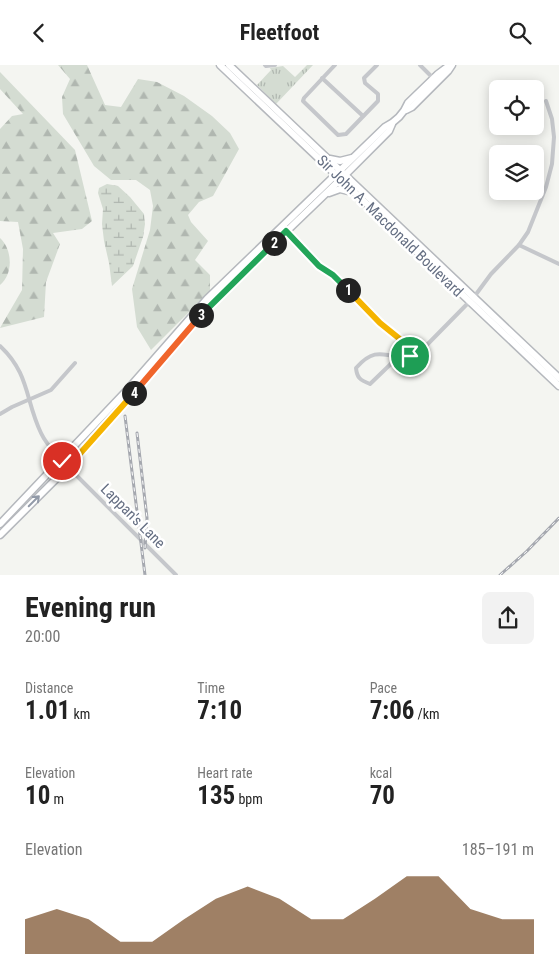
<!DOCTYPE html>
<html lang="en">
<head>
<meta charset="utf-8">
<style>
	body { margin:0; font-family:"Roboto Condensed",sans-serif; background:#f2f2f2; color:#222; height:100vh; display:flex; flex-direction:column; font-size:19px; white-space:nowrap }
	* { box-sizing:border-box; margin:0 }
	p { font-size:16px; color:#767676 }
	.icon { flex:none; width:28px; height:28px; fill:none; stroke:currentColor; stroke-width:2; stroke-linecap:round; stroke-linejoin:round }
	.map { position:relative; height:510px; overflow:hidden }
	.panel { display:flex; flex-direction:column; background:#fff; flex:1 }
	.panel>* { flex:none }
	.buttons { position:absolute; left:489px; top:15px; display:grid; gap:10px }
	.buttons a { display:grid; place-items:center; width:55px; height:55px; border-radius:8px; background:#fff; box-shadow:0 2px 12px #0003; font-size:25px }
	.pin { position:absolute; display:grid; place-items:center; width:42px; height:42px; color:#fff; margin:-21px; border:2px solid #fff; border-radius:50%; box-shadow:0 1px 5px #0007 }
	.km { position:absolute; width:25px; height:25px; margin:-12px; border-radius:50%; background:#222; color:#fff; font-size:14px; line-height:25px; text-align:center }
	.round { display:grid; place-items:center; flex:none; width:52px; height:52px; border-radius:8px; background:#f2f2f2 }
	.overview { display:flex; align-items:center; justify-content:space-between; height:85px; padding:0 25px }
	h1 { font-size:28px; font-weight:700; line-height:38px }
	.metrics { display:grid; grid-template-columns:repeat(3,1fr); gap:8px; height:85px; padding:5px 25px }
	.metrics div { display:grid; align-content:center }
	.metrics b { font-size:25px; font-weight:700 }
	.metrics small { font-size:14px; font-weight:400 }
	.metrics p { font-size:14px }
	.chart { height:140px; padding:10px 25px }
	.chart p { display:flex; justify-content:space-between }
	.chart svg { width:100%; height:90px; margin-top:5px; fill:#774b24; opacity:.7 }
	header { display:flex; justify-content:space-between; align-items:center; height:65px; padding:0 25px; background:#fff; font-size:22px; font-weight:700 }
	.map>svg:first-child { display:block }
	.forest { fill:url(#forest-firs) }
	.wetland { fill:url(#wetland-marsh) }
	.park { fill:url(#park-tufts) }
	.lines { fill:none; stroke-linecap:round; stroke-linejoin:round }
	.primary-casing { stroke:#b5b8bd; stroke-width:9 }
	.street { stroke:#c5c7cb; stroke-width:4 }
	.primary { stroke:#fff; stroke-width:6 }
	.rail-casing { stroke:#a5a8af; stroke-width:3 }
	.rail { stroke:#fff; stroke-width:1; stroke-dasharray:4; stroke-linecap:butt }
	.oneway { stroke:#929aa8 }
	.split-1-casing { stroke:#fff; stroke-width:10 }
	.split-2-casing { stroke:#fff; stroke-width:10 }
	.split-3-casing { stroke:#fff; stroke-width:10 }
	.split-4-casing { stroke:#fff; stroke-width:10 }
	.split-5-casing { stroke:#fff; stroke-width:10 }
	.split-1 { stroke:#f5b400; stroke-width:6 }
	.split-2 { stroke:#22a559; stroke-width:6 }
	.split-3 { stroke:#22a559; stroke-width:6 }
	.split-4 { stroke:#f0652b; stroke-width:6 }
	.split-5 { stroke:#f5b400; stroke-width:6 }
	.labels { text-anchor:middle; stroke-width:5; stroke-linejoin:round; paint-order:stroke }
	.street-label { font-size:15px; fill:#646e82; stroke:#fff }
</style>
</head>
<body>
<header><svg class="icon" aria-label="back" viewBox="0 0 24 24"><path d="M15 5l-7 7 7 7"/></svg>Fleetfoot<svg class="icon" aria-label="search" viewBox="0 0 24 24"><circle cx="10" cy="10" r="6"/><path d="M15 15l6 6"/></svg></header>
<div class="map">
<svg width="559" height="510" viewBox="0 0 559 510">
	<defs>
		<pattern id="forest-firs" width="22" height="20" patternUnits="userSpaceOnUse" patternTransform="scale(1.25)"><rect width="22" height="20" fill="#d4dcd2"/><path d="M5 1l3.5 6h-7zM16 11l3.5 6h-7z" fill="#b0b7b0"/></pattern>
		<pattern id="wetland-marsh" width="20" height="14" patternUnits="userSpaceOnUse" patternTransform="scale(1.25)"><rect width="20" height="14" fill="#d4dcd2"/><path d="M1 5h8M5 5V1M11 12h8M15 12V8" fill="none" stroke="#b0b7b0"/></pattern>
		<pattern id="park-tufts" width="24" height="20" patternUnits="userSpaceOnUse" patternTransform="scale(1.25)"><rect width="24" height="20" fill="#d4dcd2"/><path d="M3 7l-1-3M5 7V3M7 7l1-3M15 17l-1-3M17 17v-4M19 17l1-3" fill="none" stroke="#b0b7b0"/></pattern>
	</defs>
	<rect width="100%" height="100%" fill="#f4f5f1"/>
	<g class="forest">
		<path d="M 58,0 L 87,0 L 105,40 L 121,42 L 138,14 L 157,17 L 184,31 L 212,51 L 230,68 L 239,84 L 213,131 L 199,137 L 188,150 L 191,157 L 208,176 L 195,195 L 210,210 L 210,226 L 151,285 L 137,262 L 132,224 L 150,165 L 153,141 L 150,125 L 136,115 L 111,115 L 94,101 L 63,49 L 62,32 L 70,14 Z"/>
		<path d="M 0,7 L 75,85 L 92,156 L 82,164 L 53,168 L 60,179 L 46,217 L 44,252 L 0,263 L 22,225 L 23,184 L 18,157 L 0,156 L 0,64 L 12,51 L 23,49 L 0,24 Z"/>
		<path d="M 0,173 C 12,184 14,208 0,220 Z"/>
	</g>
	<path class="wetland" d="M 107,119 L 118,121 L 130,132 L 144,149 L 145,159 L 143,172 L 133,201 L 112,221 L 109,198 L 104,176 L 102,159 L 103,144 L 98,128 L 99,123 Z"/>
	<path class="park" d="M 307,0 L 313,0 L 276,39 L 257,20 L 271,5 L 270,3 L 283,1 L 295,12 Z"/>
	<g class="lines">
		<defs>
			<g id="primary">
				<path d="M 220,0 L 559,321"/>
				<path d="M 229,0 L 559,313"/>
				<path d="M 406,45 L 412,42 L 448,6 L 452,0"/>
				<path d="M 330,94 L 340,96 L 352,93"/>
				<path d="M 329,128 L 340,124 L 352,127"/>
				<path d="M 0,459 L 128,324 L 207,234 L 385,62 C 395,57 404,48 408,38 L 438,9 L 450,0"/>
				<path d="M 0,470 L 68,402 L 211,239 L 345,110 L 389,66 L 392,59"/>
			</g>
		</defs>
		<use href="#primary" class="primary-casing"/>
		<g class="street">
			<path d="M 265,0 L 266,1 L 275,0"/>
			<path d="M 335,0 L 304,33 L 303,36 L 338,70 L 346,69 L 378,36 L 378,29 L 365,18 L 364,13 L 377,0"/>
			<path d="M 420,0 L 434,14"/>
			<path d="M 322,13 L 363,51"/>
			<path d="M 286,166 L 319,201 L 333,210 L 381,258 L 411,283 L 416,291"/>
			<path d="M 519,180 L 559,199"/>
			<path d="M 0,281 C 30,309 25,335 41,368 C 46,379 54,387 62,396 L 176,510"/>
			<path d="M 416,291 L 474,232 L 491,209 L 519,180 L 528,167 L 546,122 L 552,99 L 554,72 L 552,54 L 546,36"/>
			<path d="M 398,292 C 378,287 370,287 356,303 C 357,313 360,315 370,319 L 398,292 L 416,291"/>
			<path d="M 0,349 L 12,342 L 51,325 L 75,298"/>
		</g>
		<use href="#primary" class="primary"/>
		<defs>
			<g id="rail">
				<path d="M 125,351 L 145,510"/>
				<path d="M 137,368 L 147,453 L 145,483"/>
				<path d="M 500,510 L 527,486 L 559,453"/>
			</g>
		</defs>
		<use href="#rail" class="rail-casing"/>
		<use href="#rail" class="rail"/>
	</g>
	<defs><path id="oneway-shaft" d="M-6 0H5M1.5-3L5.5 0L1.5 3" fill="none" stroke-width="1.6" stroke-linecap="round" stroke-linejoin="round" transform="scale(1.25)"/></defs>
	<use class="oneway" href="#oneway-shaft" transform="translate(34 436) rotate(-45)"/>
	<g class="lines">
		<defs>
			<path id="split-1" d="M 348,225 L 380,258 L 411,283 L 416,291 L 410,291"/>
			<path id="split-2" d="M 274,178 L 286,166 L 319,201 L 333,210 L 348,225"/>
			<path id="split-3" d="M 201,250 L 274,178"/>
			<path id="split-4" d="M 134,328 L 201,250"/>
			<path id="split-5" d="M 62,396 L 68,402 L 134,328"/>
		</defs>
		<use href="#split-1" class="split-1-casing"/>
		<use href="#split-2" class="split-2-casing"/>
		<use href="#split-3" class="split-3-casing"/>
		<use href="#split-4" class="split-4-casing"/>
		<use href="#split-5" class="split-5-casing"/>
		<use href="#split-1" class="split-1"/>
		<use href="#split-2" class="split-2"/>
		<use href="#split-3" class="split-3"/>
		<use href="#split-4" class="split-4"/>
		<use href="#split-5" class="split-5"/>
	</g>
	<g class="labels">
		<g class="street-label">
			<text transform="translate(390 161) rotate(44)" y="5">Sir John A. Macdonald Boulevard</text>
			<text transform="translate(133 451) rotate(45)" y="5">Lappan's Lane</text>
		</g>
	</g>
</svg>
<div class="buttons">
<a><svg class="icon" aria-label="locate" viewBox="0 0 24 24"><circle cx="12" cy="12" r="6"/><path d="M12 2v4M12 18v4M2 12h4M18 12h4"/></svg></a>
<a><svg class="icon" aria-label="layers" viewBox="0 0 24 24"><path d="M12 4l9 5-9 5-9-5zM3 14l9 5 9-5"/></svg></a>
</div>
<div class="pin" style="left:410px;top:291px;background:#1e9e55"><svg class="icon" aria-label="arrive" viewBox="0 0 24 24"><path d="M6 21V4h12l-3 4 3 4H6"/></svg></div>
<div class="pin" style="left:62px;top:396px;background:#d93025"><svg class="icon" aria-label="check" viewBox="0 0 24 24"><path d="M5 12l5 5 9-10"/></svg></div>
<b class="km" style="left:348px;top:225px">1</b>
<b class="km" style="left:274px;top:178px">2</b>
<b class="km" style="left:201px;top:250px">3</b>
<b class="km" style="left:134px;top:328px">4</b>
</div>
<section class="panel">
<div class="overview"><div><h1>Evening run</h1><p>20:00</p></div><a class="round"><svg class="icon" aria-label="share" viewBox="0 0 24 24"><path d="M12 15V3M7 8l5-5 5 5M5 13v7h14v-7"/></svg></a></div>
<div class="metrics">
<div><p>Distance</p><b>1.01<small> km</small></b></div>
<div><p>Time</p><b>7:10</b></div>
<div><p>Pace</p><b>7:06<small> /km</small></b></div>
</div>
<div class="metrics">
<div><p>Elevation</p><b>10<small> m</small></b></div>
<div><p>Heart rate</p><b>135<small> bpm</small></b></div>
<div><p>kcal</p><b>70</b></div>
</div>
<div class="chart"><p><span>Elevation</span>185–191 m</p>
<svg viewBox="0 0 160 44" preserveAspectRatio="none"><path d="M0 44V27L10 22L20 27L30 38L40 38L50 27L60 17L70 11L80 17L90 27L100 27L110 17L120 6L130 6L140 22L150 27L160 27V44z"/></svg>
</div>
</section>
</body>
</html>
